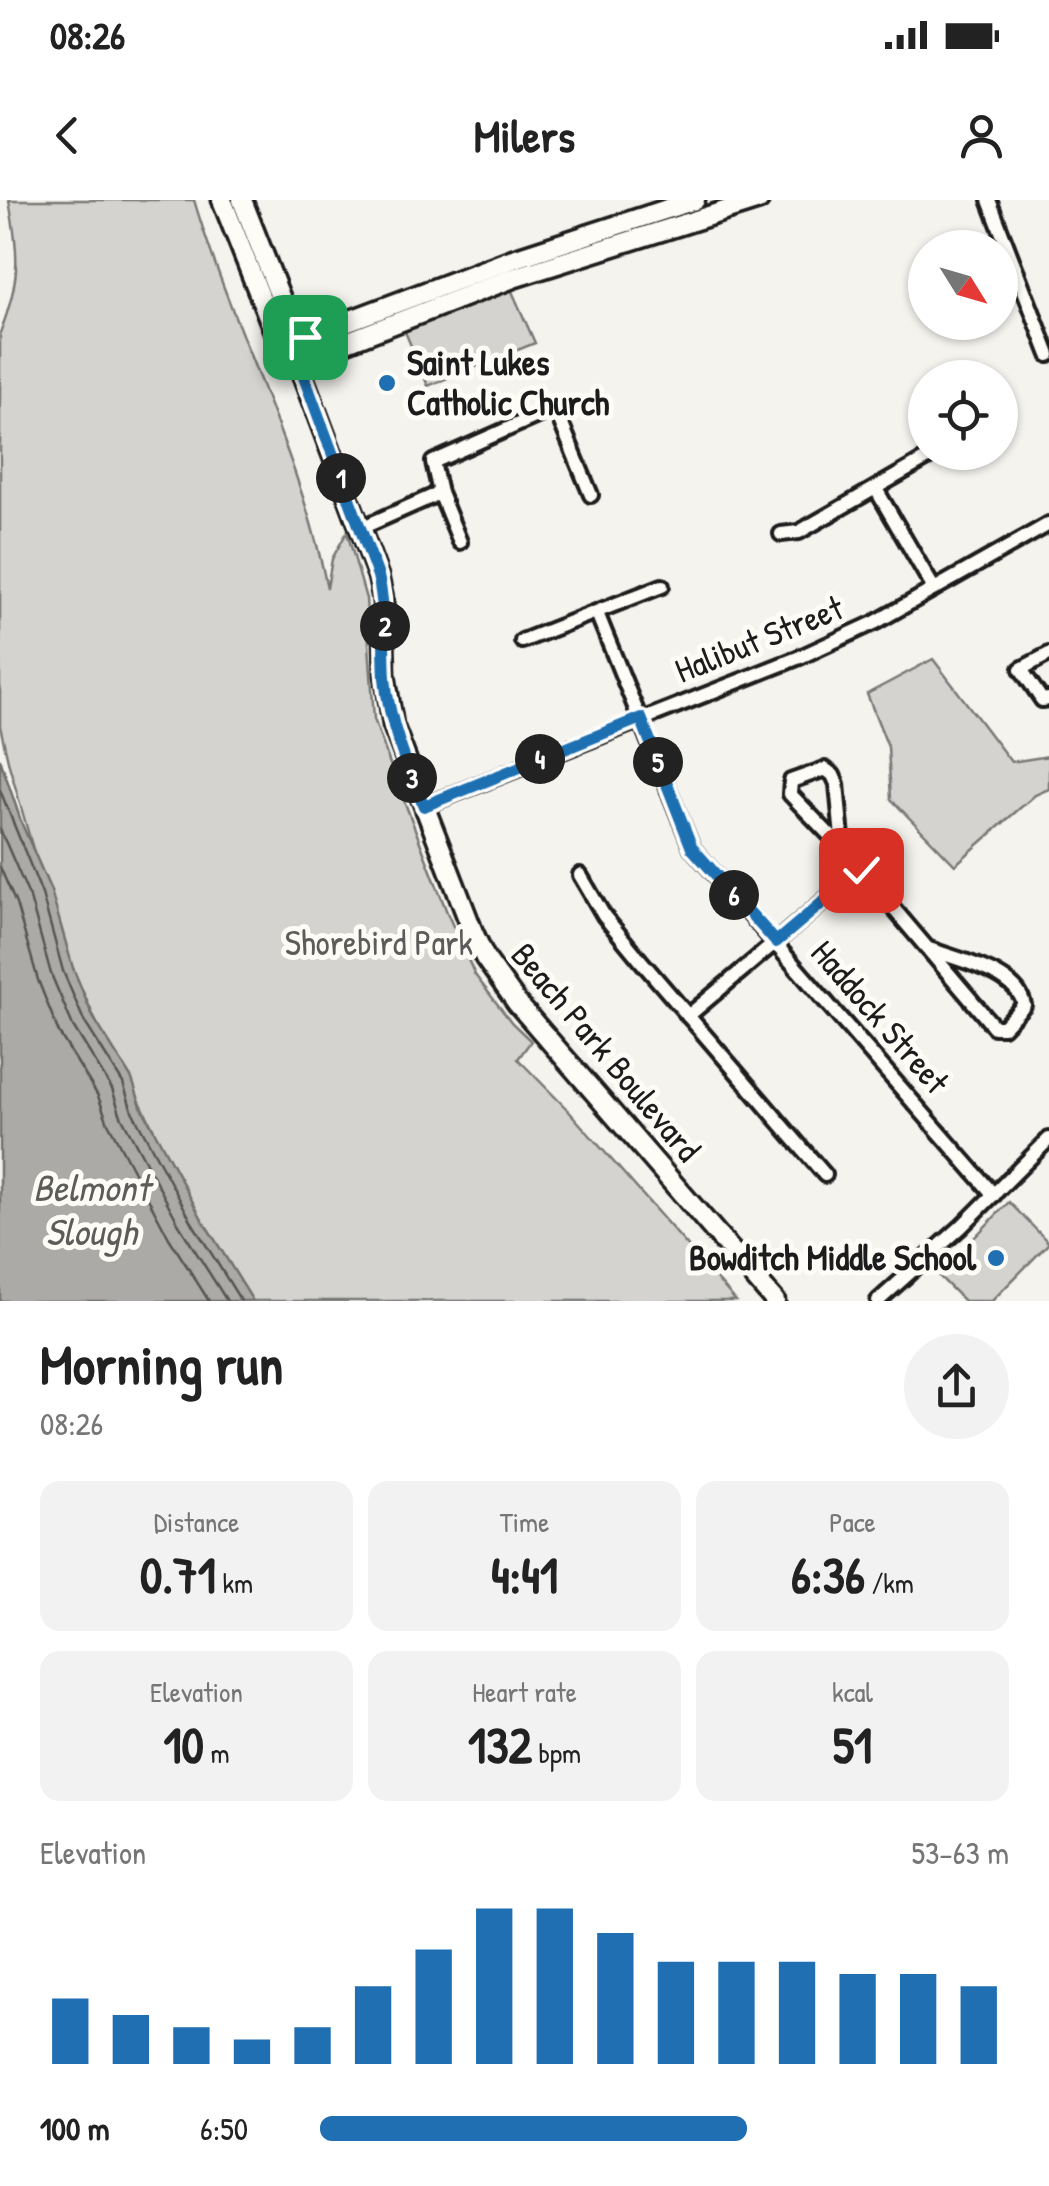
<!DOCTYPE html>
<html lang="en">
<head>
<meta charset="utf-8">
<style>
	body { margin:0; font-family:"Patrick Hand",sans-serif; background:#f2f2f2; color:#222; height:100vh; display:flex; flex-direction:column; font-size:38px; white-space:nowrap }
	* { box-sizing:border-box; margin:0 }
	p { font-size:32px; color:#767676 }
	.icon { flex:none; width:55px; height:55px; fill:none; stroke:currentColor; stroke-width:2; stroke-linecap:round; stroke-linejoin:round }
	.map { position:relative; height:1101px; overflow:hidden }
	.side { display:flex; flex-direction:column; background:#fff; flex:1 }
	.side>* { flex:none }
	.needle { width:65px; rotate:127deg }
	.controls { position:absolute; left:908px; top:30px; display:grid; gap:20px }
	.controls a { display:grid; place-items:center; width:110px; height:110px; border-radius:50%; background:#fff; box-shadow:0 2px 8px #0004; font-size:50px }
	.pin { position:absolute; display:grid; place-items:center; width:85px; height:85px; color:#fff; margin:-42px; border-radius:20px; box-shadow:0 5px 15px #0006 }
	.km { position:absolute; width:50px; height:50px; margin:-25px; border-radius:50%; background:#222; color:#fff; font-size:28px; line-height:50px; text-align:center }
	.round { display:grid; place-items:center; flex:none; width:105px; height:105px; border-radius:52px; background:#f2f2f2 }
	.head { display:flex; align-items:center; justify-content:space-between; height:170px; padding:0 40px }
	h1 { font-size:55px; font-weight:800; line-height:75px }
	.figures { display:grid; grid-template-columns:repeat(3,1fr); gap:15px; height:170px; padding:10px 40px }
	.figures div { display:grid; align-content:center; border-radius:20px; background:#f2f2f2; text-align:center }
	.figures b { font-size:50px; font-weight:800 }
	.figures small { font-size:28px; font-weight:400 }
	.figures p { font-size:28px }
	.chart { height:280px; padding:20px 40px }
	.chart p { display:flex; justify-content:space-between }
	.chart svg { width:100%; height:180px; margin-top:10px; stroke:#1f6fb2; stroke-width:6 }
	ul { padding:0 40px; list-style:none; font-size:32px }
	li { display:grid; grid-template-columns:160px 120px 1fr; align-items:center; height:75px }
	li i { height:25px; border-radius:12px; background:#1f6fb2 }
	.status { display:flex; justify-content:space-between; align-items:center; height:70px; padding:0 50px; background:#fff; direction:ltr }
	.status svg { height:28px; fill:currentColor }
	header { display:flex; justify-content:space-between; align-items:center; height:130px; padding:0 40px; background:#fff; font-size:45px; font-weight:800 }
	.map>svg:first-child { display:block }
	.green { fill:#d4d3cf; stroke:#787876; stroke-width:2.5 }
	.water { fill:#abaaa6; stroke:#72716f; stroke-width:2.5 }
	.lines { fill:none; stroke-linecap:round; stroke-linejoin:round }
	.shore { stroke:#555553; stroke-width:2.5 }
	.minor-casing { stroke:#1c1c1c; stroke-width:20 }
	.major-casing { stroke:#1c1c1c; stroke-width:25 }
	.minor { stroke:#fdfcf7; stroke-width:12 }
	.major { stroke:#fdfcf7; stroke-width:18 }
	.route-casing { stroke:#fff; stroke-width:20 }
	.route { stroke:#1f6fb2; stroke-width:12 }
	.poi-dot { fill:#1f6fb2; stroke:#fdfcf7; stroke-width:4 }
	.labels { text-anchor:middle; stroke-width:10; stroke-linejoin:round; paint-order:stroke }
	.poi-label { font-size:35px; font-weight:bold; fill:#1c1c1c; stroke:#fdfcf7; text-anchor:start }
	.street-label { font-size:35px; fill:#1c1c1c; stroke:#fdfcf7 }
	.park-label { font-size:35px; fill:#5c5c5b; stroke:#fdfcf7 }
	.water-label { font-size:38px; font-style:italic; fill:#5c5c5a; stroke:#fdfcf7 }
</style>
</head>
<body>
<div class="status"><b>08:26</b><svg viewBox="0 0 49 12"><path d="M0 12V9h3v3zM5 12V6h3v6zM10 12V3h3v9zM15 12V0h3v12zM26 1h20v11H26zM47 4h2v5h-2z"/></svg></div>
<header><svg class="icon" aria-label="back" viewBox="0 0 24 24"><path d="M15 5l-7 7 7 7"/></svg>Milers<svg class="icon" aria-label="person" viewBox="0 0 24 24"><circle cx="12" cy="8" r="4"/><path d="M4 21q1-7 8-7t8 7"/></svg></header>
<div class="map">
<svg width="1049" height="1101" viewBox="0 0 1049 1101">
	<rect width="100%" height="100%" fill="#f4f3ee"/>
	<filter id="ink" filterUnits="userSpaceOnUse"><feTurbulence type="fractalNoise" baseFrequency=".01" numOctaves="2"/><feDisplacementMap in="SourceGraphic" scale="20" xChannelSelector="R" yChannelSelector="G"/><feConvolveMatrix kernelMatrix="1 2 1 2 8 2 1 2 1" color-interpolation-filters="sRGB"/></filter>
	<g filter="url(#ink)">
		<g class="green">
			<path d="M 9,0 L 194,0 C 233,131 300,253 327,388 L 332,359 L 347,332 L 366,399 L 374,519 L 390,564 L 448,715 L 475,775 L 512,823 L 531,841 L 518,859 L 566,908 L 736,1101 L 244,1101 L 179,1011 L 153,928 L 129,879 L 98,826 L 72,767 L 45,691 L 9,565 L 0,526 L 0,133 C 21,78 19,57 9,0 Z"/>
			<path d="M 511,89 L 535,143 L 428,186 L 403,127 Z"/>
			<path d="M 933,459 L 1011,562 L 1049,556 L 1049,589 L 1035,595 L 955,665 L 891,599 L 888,547 L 867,494 Z"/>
			<path d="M 1009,1002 L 1049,1043 L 992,1101 L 964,1101 L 938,1075 Z"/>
		</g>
		<path class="water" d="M 0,559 L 22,624 L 51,691 L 73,768 L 93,817 L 132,879 L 141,906 L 202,1019 L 253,1101 L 0,1101 Z"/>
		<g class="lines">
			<g class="shore">
				<path d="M 0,590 L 42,694 L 63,771 L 84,821 L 123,883 L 132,911 L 193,1024 L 241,1101"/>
				<path d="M 0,629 L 30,698 L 51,774 L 73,826 L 112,889 L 121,916 L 182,1030 L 227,1101"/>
				<path d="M 0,667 L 16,704 L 38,780 L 59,833 L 98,896 L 108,923 L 169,1038 L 209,1101"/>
			</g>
			<defs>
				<g id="minor">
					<path d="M 989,0 L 1049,155"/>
					<path d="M 876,289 L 934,389"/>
					<path d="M 361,328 L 440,293"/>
					<path d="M 781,334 L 799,332 L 938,252"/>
					<path d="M 460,342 L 440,293 L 433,262 L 555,208 L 591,295"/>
					<path d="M 597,413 L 692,648 L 994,995"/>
					<path d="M 522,441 L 662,386"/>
					<path d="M 1049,454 L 1021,469 L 1042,500 L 1049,499"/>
					<path d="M 424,606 L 800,457 L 876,422 L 1049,324"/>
					<path d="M 843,649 L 837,584 L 833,575 L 825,569 L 791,581 L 790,594 L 843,649 L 994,827 L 1003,827 L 1024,805 C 1017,771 957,760 927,748"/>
					<path d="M 580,675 L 604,716 L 641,761 L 825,975"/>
					<path d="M 688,816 L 861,670"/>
					<path d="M 878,1101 L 961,1027 L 1049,939"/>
				</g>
				<g id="major">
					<path d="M 222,0 L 275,134 L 290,154"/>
					<path d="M 242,0 L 292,127 L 297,161 L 306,185 L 378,376 L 383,399 L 385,475 L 393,525 L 473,732 L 485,758 L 517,803 L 775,1101"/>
					<path d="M 282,146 L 513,59 L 695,0"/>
					<path d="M 297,161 L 513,78 L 759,0"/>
				</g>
			</defs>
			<use href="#minor" class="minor-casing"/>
			<use href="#major" class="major-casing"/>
			<use href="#minor" class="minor"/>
			<use href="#major" class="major"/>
		</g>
	</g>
	<g class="lines" filter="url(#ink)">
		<defs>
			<path id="route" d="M 305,137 L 295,140 L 298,161 L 378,376 C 386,410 383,443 385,478 C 389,523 406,565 424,606 L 641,518 L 692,648 L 776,742 L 861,670"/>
		</defs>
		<use href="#route" class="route-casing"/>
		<use href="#route" class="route"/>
	</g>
	<g class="poi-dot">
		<circle cx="387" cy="183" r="10"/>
		<circle cx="996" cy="1058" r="10"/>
	</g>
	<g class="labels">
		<g class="poi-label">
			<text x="407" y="175">Saint Lukes<tspan x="407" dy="40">Catholic Church</tspan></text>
			<text x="976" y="1070" text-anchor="end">Bowditch Middle School</text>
		</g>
		<g class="street-label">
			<text transform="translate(759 439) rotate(-22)" y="12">Halibut Street</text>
			<text transform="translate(880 817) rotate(49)" y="12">Haddock Street</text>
			<text transform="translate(606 852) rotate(50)" y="12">Beach Park Boulevard</text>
		</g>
		<g class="park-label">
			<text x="379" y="755">Shorebird Park</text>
		</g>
		<g class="water-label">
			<text x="91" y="1001">Belmont<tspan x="91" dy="44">Slough</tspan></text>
		</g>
	</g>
</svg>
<div class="controls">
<a><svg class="needle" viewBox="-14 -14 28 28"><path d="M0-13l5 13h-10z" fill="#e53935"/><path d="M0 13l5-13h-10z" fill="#767676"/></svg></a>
<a><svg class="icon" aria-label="locate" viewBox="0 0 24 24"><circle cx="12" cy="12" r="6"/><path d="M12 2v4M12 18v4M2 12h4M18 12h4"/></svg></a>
</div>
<div class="pin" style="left:305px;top:137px;background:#1e9e55"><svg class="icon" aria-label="arrive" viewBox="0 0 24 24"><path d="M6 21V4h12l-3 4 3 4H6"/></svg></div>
<div class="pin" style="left:861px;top:670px;background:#d93025"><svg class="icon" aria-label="check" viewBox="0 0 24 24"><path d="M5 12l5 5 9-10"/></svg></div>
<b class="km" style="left:341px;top:278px">1</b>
<b class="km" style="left:385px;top:426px">2</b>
<b class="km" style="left:412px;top:578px">3</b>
<b class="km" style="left:540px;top:559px">4</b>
<b class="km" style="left:658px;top:562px">5</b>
<b class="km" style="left:734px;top:695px">6</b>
</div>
<section class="side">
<div class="head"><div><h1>Morning run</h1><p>08:26</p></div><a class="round"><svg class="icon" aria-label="share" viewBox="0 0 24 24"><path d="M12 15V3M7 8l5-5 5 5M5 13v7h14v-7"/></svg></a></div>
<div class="figures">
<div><p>Distance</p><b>0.71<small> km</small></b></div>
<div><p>Time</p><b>4:41</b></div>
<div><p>Pace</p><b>6:36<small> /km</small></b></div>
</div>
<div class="figures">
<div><p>Elevation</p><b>10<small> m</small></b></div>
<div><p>Heart rate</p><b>132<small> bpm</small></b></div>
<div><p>kcal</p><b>51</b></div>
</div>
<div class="chart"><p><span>Elevation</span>53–63 m</p>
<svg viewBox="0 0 160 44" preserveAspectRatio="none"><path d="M5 44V28M15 44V32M25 44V35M35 44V38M45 44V35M55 44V25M65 44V16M75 44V6M85 44V6M95 44V12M105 44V19M115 44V19M125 44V19M135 44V22M145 44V22M155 44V25"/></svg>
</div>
<ul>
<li><b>100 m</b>6:50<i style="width:62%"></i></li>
</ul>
</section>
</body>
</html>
